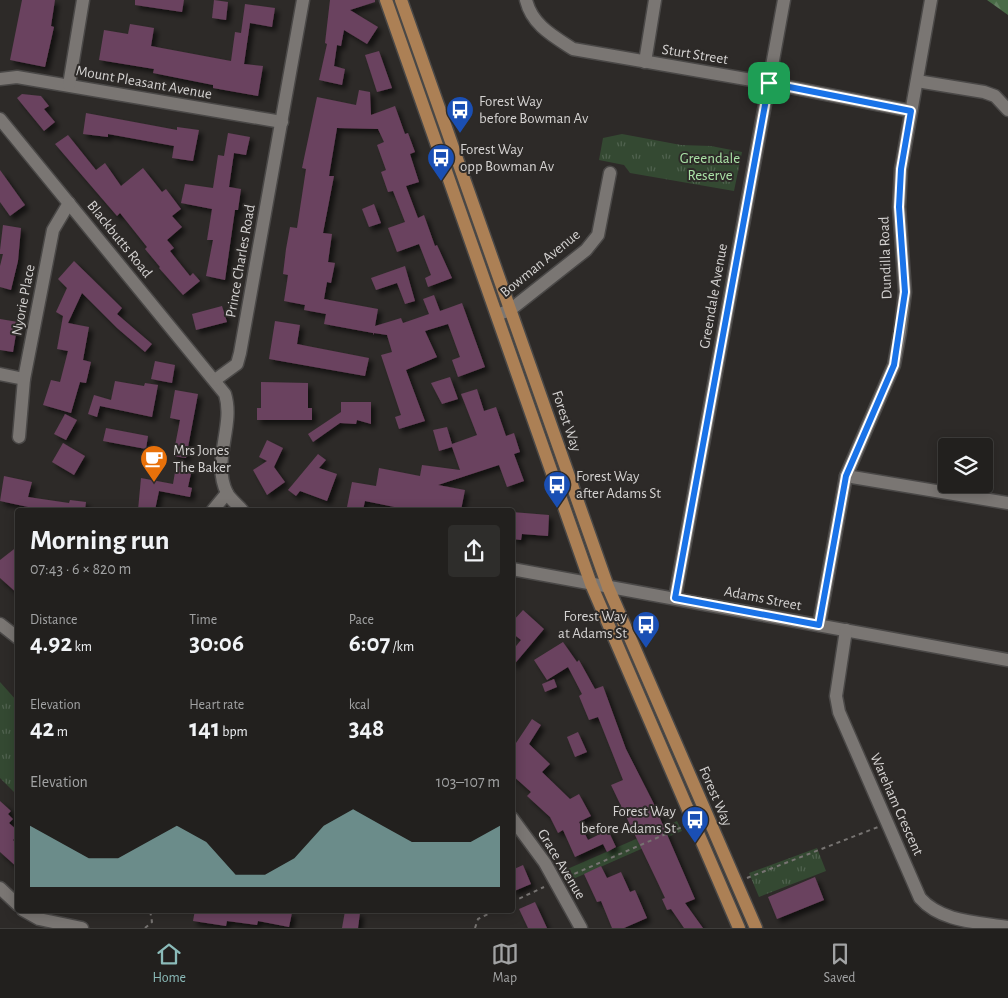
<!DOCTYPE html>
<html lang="en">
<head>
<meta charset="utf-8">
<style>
	body { margin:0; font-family:"Alegreya Sans",sans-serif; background:#2e2d2b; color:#f1f3f6; height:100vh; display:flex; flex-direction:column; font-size:19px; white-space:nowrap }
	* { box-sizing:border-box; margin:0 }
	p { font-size:16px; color:#a2a3a4 }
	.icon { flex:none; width:28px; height:28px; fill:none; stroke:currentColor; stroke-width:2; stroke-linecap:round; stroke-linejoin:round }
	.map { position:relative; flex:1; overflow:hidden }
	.side { position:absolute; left:15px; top:508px; width:500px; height:405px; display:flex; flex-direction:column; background:#22201e; border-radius:5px; box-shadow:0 2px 12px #0003,0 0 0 1px #3f3e3c }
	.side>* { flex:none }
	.fabs { position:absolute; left:938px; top:438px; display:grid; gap:10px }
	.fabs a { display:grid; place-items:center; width:55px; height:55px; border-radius:5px; background:#22201e; box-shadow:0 2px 12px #0003,0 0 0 1px #3f3e3c; font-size:25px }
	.pin { position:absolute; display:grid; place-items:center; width:42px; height:42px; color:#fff; margin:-21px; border-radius:10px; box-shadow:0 2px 8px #0006 }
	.round { display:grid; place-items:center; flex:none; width:52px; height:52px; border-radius:5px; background:#2e2d2b }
	.overview { display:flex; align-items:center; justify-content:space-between; height:85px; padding:0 15px }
	h1 { font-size:28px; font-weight:700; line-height:38px }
	.figures { display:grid; grid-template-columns:repeat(3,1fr); gap:8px; height:85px; padding:5px 15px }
	.figures div { display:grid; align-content:center }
	.figures b { font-size:25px; font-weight:700 }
	.figures small { font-size:14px; font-weight:400 }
	.figures p { font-size:14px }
	.chart { height:140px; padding:10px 15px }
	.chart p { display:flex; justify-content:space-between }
	.chart svg { width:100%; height:90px; margin-top:5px; fill:#8bbbb9; opacity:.7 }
	.dock { display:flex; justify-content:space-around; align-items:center; height:70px; border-top:1px solid #3f3e3c; background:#22201e; font-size:14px; color:#a2a3a4 }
	.dock a { display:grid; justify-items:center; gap:2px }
	.dock .selected { color:#8bbbb9 }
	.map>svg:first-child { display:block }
	.green { fill:#344932 }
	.forest { fill:url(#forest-firs) }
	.park { fill:url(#park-tufts) }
	.building { fill:#6a425e; filter:url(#shadow) }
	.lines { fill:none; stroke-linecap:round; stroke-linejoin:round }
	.minor-casing { stroke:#4a4847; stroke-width:15 }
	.major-casing { stroke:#4a4847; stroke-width:15 }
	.path { stroke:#767371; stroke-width:2; stroke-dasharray:4 4; stroke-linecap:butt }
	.minor { stroke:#7a7673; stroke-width:12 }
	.major { stroke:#ac8055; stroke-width:12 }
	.route-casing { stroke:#fff; stroke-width:10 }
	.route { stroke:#1a73e8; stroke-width:6 }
	.labels { text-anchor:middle; stroke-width:4; stroke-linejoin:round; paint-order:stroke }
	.street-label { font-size:15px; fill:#d4d2d1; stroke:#2d2a28 }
	.poi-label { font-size:15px; fill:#d4d2d1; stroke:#2d2a28; text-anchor:start }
	.park-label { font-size:15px; fill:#aae2a6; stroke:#2d2a28 }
</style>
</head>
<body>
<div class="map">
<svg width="1008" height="928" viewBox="0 0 1008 928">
	<defs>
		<pattern id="forest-firs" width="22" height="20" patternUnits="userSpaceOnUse" patternTransform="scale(1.25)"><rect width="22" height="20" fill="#496b47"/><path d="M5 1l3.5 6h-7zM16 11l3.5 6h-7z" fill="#627f60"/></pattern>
		<pattern id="park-tufts" width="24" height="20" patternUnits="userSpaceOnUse" patternTransform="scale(1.25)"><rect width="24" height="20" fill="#344932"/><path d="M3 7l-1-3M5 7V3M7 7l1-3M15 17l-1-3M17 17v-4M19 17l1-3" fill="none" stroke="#50624f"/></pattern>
		<filter id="shadow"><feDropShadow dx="4" dy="4" stdDeviation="2.5" flood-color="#0009"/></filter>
	</defs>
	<rect width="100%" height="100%" fill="#2d2a28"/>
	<path class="green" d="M 677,821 L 682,831 L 571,880 L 565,870 Z"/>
	<path class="forest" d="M 987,0 L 1008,0 L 1008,15 Z"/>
	<g class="park">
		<path d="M 622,134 L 681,145 L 711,146 L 742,152 L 734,191 L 630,173 L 624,165 L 599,160 L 603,138 Z"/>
		<path d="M 0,682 L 17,701 L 17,795 L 0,778 Z"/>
		<path d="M 817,848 L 826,871 L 759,897 L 749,873 Z"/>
	</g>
	<g class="building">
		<path d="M 22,0 L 55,0 L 51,26 L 54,27 L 45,67 L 10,60 Z"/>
		<path d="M 135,0 L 184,0 L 182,12 L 135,5 Z"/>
		<path d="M 214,0 L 228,2 L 226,20 L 212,18 Z"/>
		<path d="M 330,0 L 375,0 L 375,2 L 350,10 L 378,27 L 367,44 L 344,30 L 341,46 L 337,45 L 334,66 L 345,69 L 342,85 L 319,80 L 327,44 L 325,43 Z"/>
		<path d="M 245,4 L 275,8 L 272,27 L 250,23 L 244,64 L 263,66 L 258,96 L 213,88 L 213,85 L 153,73 L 154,69 L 99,60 L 104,30 L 128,34 L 130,24 L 154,28 L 151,46 L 231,61 L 235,32 L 241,33 Z"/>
		<path d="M 379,51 L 392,88 L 377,92 L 365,55 Z"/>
		<path d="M 359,90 L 370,92 L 371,115 L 395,106 L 405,134 L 408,133 L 415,152 L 410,154 L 419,182 L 406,186 L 418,218 L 424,215 L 435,246 L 437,245 L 452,278 L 428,287 L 425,278 L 431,275 L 419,244 L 397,252 L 388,228 L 405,222 L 393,191 L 388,192 L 381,172 L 386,170 L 377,145 L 384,142 L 378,129 L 337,128 L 329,176 L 334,176 L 323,233 L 332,234 L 328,262 L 335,263 L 331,283 L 327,282 L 324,299 L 378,309 L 375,326 L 401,318 L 403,323 L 429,314 L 423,299 L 434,295 L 440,311 L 462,303 L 485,367 L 458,377 L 452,360 L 460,357 L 448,324 L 425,331 L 437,357 L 406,370 L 425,421 L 399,429 L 395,417 L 401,415 L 381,355 L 392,352 L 387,335 L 374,333 L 374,335 L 373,333 L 324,324 L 326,314 L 304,310 L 305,305 L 284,301 L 288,275 L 283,274 L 286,249 L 290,227 L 297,228 L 306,169 L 302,168 L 317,97 L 356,105 Z"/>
		<path d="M 22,94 L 41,96 L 49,106 L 44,109 L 55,122 L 44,131 L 17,98 Z"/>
		<path d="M 86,113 L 177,130 L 177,127 L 199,130 L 193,161 L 172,158 L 174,146 L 108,134 L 108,137 L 83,134 Z"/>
		<path d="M 228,133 L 250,137 L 246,155 L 234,153 L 229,187 L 241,189 L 238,210 L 235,210 L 225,280 L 206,276 L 213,240 L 207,240 L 212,209 L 181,203 L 185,184 L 213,188 L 218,155 L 224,156 Z"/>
		<path d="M 68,135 L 96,170 L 105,163 L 121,186 L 143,168 L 162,192 L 166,189 L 181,209 L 172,216 L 182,227 L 167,240 L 174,248 L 170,251 L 190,276 L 193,273 L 200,281 L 183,295 L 159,268 L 160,267 L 145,249 L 147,247 L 120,213 L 117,216 L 55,144 Z"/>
		<path d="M 0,170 L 25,205 L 10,216 L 0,202 Z"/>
		<path d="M 374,204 L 381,223 L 369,227 L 362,209 Z"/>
		<path d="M 3,225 L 21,228 L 18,261 L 11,290 L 0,287 L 0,266 L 3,254 L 0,254 L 0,250 Z"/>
		<path d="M 74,261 L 122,308 L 117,314 L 152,344 L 145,352 L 117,328 L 82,293 L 68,323 L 89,327 L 83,360 L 91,362 L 86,383 L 80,382 L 71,413 L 43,405 L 51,380 L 60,382 L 68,351 L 57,349 L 63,316 L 56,312 L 67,288 L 58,279 Z"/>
		<path d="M 405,266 L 415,301 L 405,304 L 397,283 L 376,290 L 371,278 Z"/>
		<path d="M 222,306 L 227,322 L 196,330 L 192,314 Z"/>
		<path d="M 0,319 L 18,322 L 13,352 L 0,350 Z"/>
		<path d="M 275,321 L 300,325 L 297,344 L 369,358 L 365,376 L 269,359 Z"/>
		<path d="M 155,361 L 175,365 L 172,383 L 151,379 Z"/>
		<path d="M 450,377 L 458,399 L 442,404 L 431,383 Z"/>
		<path d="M 115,381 L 144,386 L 145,383 L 158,385 L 152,417 L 100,406 L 97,417 L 88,414 L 94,395 L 111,400 Z"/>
		<path d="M 261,382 L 308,383 L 308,408 L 312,408 L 312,420 L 257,420 L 257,408 L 261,408 Z"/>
		<path d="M 477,389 L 484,411 L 496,407 L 506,436 L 514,433 L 520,452 L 514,454 L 524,481 L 507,487 L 499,465 L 438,485 L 465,490 L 461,510 L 409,510 L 365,501 L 363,510 L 347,507 L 352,482 L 376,486 L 379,468 L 420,476 L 422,465 L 460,470 L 452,447 L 439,451 L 433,430 L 447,427 L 452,444 L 477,435 L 461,394 Z"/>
		<path d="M 175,390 L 198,394 L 186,458 L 173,456 L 180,420 L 170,418 Z"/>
		<path d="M 341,402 L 371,402 L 371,424 L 357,420 L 356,424 L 340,423 L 313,442 L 308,434 L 341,412 Z"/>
		<path d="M 65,414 L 77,420 L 66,440 L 54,434 Z"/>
		<path d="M 106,428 L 148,436 L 146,449 L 103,441 Z"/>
		<path d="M 267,440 L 283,448 L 274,467 L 285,482 L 267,495 L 253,470 L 267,461 L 259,457 Z"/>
		<path d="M 63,443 L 85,456 L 74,475 L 52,462 Z"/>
		<path d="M 318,454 L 326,460 L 319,468 L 337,474 L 327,501 L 300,491 L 296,496 L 288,490 Z"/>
		<path d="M 176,466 L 192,469 L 188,487 L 192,488 L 190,497 L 159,491 L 155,510 L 138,510 L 141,478 L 173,484 Z"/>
		<path d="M 4,476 L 32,482 L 28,497 L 69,503 L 70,500 L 86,502 L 85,510 L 28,510 L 28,507 L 0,501 Z"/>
		<path d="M 512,512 L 549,515 L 548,536 L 522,534 L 521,540 L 512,539 Z"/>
		<path d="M 18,546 L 18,594 L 0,578 L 0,560 Z"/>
		<path d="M 523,610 L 544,629 L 512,667 L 512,651 L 521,640 L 512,633 L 512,622 Z"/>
		<path d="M 563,642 L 577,662 L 579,660 L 595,689 L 603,686 L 626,749 L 653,802 L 695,899 L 685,903 L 703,928 L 684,928 L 671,909 L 667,910 L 662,899 L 665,898 L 657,881 L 611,785 L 623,780 L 598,717 L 589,720 L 579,696 L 582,694 L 568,667 L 547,680 L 534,660 Z"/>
		<path d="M 554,679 L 557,687 L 545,692 L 542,684 Z"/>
		<path d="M 532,719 L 541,725 L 529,744 L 550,764 L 542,772 L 570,799 L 579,794 L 591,816 L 579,822 L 588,840 L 608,830 L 616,847 L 607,852 L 603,844 L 575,857 L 563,830 L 558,833 L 550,817 L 527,796 L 531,792 L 512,775 L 512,749 Z"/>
		<path d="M 578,732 L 587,752 L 575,757 L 567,737 Z"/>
		<path d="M 0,801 L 11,811 L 8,814 L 13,819 L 9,823 L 18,831 L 18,835 L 13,840 L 18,845 L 18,868 L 0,852 Z"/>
		<path d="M 523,865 L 531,884 L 512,892 L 512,870 Z"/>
		<path d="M 601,866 L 607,878 L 621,872 L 630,892 L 635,890 L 647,918 L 624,928 L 612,928 L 601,901 L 597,902 L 584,874 Z"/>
		<path d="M 815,877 L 824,900 L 777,919 L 768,897 Z"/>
		<path d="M 535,902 L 547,928 L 528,928 L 519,909 Z"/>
		<path d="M 195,910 L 277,910 L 292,913 L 289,927 L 258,921 L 257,925 L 227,921 L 226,926 L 193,921 Z"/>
		<path d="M 345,911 L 360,913 L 358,928 L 342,928 Z"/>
	</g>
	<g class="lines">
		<defs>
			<g id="minor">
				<path d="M 526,0 C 532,25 553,36 573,49 L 769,83 L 911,111"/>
				<path d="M 645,62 L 655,0"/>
				<path d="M 0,79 L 17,77 L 282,122"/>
				<path d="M 917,81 L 984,92 L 995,96 L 1008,110"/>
				<path d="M 69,85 L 83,0"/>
				<path d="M 0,119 L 225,394 C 235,426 211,461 227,493 C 230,499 238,505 242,510"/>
				<path d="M 502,313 L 510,310 L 586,250 L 598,235 L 610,173"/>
				<path d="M 0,374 L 24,379"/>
				<path d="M 215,380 L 237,364 L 240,353 L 303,0"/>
				<path d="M 19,437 L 24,379 L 53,230 L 69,203"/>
				<path d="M 846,476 L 1008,503"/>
				<path d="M 213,510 L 227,493"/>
				<path d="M 512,569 L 1008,660"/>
				<path d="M 675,598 L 784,0"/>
				<path d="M 0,624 L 18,638"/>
				<path d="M 819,625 L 846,476 L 894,365 L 900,332 L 905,292 L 899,207 L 901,169 L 931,0"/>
				<path d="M 846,630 L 836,696 L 839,712 L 920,898 C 941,922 977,922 1008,927"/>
				<path d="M 512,818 L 545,863 L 581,928"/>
				<path d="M 0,888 L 18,905"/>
				<path d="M 23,910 L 39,919 L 82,928"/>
			</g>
			<g id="major">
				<path d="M 386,0 L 591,584 L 739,928"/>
				<path d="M 401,0 L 608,587 L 756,928"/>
			</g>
		</defs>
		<use href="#minor" class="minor-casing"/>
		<use href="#major" class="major-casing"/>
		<g class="path">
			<path d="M 567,877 L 682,827"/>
			<path d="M 747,878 L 878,827"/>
			<path d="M 512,902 L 544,887"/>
			<path d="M 145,928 L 152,922 L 150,910"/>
			<path d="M 475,928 L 478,919 L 496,910"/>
		</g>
		<use href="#minor" class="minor"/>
		<use href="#major" class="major"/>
	</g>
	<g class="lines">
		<defs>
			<path id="route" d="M 769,83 L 911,111 L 901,169 L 899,207 L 905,292 L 894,365 L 846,476 L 819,625 L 675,598 Z"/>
		</defs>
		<use href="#route" class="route-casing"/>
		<use href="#route" class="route"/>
	</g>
	<defs>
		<symbol id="bus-pin" viewBox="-11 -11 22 30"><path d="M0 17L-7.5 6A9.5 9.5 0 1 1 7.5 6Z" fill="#1a4fb4" stroke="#2d2a28"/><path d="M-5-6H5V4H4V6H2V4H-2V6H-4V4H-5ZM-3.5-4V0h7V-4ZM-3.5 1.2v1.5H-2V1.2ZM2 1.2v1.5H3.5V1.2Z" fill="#fff"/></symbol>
		<symbol id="cafe-pin" viewBox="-11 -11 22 30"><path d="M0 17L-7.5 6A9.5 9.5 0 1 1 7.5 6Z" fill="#e8710a" stroke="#2d2a28"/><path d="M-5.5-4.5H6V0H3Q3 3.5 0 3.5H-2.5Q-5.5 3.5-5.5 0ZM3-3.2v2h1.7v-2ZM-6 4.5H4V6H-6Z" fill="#fff"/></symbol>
	</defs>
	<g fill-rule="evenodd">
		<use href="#bus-pin" x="444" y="94" width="32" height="43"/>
		<use href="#bus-pin" x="425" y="142" width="32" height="43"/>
		<use href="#cafe-pin" x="138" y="443" width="32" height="43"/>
		<use href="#bus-pin" x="541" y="469" width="32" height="43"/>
		<use href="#bus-pin" x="630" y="609" width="32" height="43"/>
		<use href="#bus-pin" x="679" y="804" width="32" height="43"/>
	</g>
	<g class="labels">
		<g class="street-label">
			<text transform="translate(695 54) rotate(9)" y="5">Sturt Street</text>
			<text transform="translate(144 82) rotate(10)" y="5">Mount Pleasant Avenue</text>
			<text transform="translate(120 239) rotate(51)" y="5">Blackbutts Road</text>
			<text transform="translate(885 258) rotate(-92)" y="5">Dundilla Road</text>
			<text transform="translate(240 261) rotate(-80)" y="5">Prince Charles Road</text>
			<text transform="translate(540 263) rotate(-39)" y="5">Bowman Avenue</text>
			<text transform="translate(713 296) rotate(-80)" y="5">Greendale Avenue</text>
			<text transform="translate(23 300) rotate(-79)" y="5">Nyorie Place</text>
			<text transform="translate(567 421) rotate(71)" y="5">Forest Way</text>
			<text transform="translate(763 598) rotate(11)" y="5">Adams Street</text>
			<text transform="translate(716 796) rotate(67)" y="5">Forest Way</text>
			<text transform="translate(897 804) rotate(66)" y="5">Wareham Crescent</text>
			<text transform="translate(562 864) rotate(59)" y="5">Grace Avenue</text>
		</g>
		<g class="poi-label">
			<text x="479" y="106">Forest Way<tspan x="479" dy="17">before Bowman Av</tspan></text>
			<text x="460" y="154">Forest Way<tspan x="460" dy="17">opp Bowman Av</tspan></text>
			<text x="173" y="455">Mrs Jones<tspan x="173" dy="17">The Baker</tspan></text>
			<text x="576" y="481">Forest Way<tspan x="576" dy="17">after Adams St</tspan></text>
			<text x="627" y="621" text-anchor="end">Forest Way<tspan x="627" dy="17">at Adams St</tspan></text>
			<text x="676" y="816" text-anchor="end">Forest Way<tspan x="676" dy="17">before Adams St</tspan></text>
		</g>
		<g class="park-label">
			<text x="710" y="163">Greendale<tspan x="710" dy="17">Reserve</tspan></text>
		</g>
	</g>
</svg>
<div class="fabs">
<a><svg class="icon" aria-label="layers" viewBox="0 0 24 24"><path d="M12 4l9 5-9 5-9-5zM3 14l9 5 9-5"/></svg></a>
</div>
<div class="pin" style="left:769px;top:83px;background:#1e9e55"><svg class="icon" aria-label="arrive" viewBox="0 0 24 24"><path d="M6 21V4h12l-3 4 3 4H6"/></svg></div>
<section class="side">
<div class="overview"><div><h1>Morning run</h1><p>07:43 · 6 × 820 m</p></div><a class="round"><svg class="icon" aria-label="share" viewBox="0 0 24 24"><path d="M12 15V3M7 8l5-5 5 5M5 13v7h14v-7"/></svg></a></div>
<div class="figures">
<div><p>Distance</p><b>4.92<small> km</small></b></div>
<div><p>Time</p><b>30:06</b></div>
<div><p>Pace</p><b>6:07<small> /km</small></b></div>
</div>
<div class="figures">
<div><p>Elevation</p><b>42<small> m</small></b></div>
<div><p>Heart rate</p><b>141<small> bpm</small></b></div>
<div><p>kcal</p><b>348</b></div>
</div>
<div class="chart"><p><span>Elevation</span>103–107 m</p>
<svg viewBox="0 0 160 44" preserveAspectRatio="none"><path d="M0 44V14L10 22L20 30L30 30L40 22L50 14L60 22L70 38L80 38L90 30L100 14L110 6L120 14L130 22L140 22L150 22L160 14V44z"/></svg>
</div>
</section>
</div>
<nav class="dock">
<a class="selected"><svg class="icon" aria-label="home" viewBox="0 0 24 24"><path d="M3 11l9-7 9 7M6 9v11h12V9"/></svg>Home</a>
<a><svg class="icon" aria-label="map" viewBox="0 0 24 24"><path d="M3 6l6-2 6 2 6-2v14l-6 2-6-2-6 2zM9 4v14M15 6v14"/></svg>Map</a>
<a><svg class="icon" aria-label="saved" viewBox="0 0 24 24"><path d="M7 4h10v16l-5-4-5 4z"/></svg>Saved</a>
</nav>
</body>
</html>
